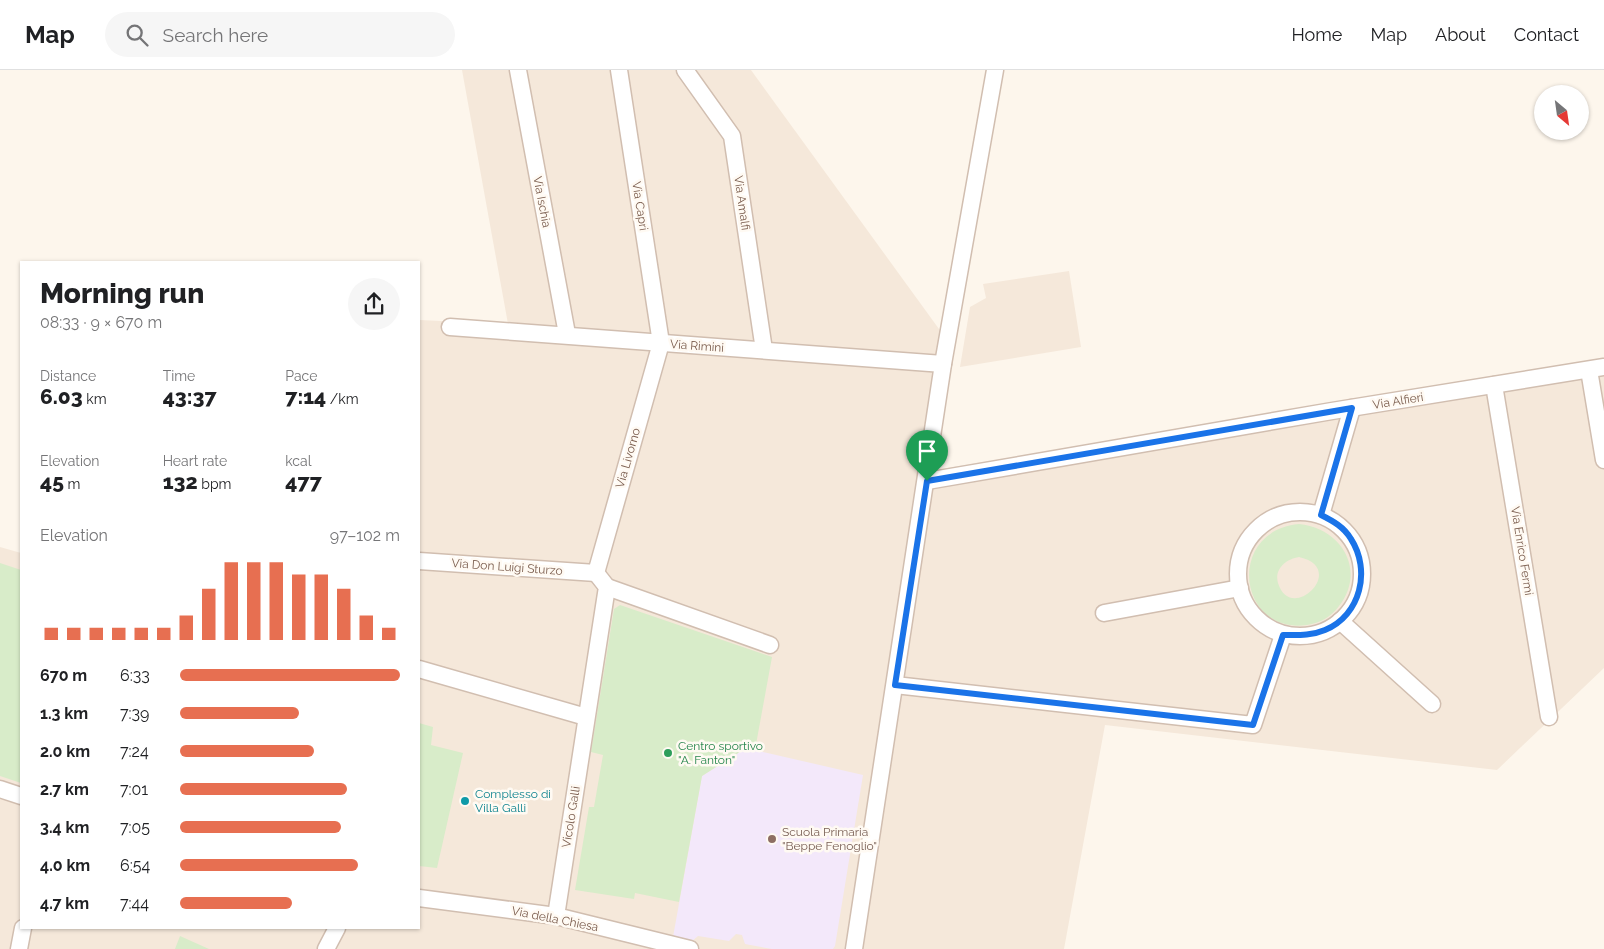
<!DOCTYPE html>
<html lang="en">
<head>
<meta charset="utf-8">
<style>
	body { margin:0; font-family:Raleway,sans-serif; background:#f6f6f6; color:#202124; height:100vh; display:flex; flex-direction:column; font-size:19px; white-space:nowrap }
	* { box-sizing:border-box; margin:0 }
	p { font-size:16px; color:#757577 }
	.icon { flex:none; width:28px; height:28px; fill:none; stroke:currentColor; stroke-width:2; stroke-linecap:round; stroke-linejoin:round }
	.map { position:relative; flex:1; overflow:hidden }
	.sheet { position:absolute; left:20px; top:191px; width:400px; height:668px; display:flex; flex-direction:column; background:#fff; border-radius:0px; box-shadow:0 1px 4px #0004 }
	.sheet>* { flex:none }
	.needle { width:32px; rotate:151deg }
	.tools { position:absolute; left:1534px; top:15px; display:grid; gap:10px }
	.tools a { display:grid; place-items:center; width:55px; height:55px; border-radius:50%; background:#fff; box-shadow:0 1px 4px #0004; font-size:25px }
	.pin { position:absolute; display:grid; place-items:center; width:42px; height:42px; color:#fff; margin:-51px -21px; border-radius:50% 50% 50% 0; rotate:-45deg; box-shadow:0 0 5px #0007 }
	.pin .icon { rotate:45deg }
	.round { display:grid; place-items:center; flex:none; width:52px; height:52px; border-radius:26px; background:#f6f6f6 }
	.headline { display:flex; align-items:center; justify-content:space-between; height:85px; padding:0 20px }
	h1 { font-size:28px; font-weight:800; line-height:38px }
	.stats { display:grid; grid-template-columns:repeat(3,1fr); gap:8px; height:85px; padding:5px 20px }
	.stats div { display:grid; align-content:center }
	.stats b { font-size:21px; font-weight:800 }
	.stats small { font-size:14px; font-weight:400 }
	.stats p { font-size:14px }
	.chart { height:140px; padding:10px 20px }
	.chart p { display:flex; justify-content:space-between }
	.chart svg { width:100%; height:90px; margin-top:5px; stroke:#e76f51; stroke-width:6 }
	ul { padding:0 20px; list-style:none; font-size:16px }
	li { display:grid; grid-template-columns:80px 60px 1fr; align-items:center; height:38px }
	li i { height:12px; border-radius:6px; background:#e76f51 }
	header { display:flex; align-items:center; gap:30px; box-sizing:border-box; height:70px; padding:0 25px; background:#fff; border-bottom:1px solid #e0e0e0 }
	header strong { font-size:24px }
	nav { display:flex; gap:28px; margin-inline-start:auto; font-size:18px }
	.search { width:350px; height:45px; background:#f6f6f6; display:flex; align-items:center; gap:12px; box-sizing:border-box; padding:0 18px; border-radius:28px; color:#757577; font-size:19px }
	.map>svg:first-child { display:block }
	.residential { fill:#f5e8da }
	.education { fill:#f3e8fa }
	.green { fill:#d8ecc9; fill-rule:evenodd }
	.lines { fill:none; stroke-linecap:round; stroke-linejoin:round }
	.minor-casing { stroke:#d1beb0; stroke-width:19 }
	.minor { stroke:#fff; stroke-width:16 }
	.route-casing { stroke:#fff; stroke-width:10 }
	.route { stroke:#1a73e8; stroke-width:6 }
	.leisure-dot { fill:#2e9e5b; stroke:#fffaf3; stroke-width:2 }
	.culture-dot { fill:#0f9aa8; stroke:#fffaf3; stroke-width:2 }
	.education-dot { fill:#8d6e63; stroke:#fffaf3; stroke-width:2 }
	.labels { text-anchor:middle; stroke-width:5; stroke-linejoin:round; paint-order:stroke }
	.street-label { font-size:12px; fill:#7a5c4d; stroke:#fffaf3 }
	.leisure-label { font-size:12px; fill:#27864d; stroke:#fffaf3; text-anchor:start }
	.culture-label { font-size:12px; fill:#0d838f; stroke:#fffaf3; text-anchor:start }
	.education-label { font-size:12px; fill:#785e54; stroke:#fffaf3; text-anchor:start }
</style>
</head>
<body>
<header>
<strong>Map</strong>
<div class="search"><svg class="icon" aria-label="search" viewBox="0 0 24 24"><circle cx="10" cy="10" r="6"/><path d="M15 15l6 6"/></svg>Search here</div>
<nav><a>Home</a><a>Map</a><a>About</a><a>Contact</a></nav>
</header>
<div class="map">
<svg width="1604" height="879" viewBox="0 0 1604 879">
	<rect width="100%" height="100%" fill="#fdf6ec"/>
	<g class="residential">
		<path d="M 462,0 L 751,0 L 939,259 L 954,274 L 935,400 L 1604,291 L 1604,598 L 1497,700 L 1105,655 L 1064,879 L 0,879 L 0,477 L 21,483 L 21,858 L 419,858 L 419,250 L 508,254 Z"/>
		<path d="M 1069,201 L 1081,277 L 960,297 L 970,237 L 986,228 L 983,214 Z"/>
	</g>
	<path class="education" d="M 746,678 L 863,705 L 835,876 L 833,879 L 772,879 L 745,874 L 742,865 L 736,864 L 729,871 L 698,866 L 691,872 L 673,867 L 702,706 Z"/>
	<g class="green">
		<path d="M 1299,454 C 1341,458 1367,500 1339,536 C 1331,547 1320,553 1307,555 C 1238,565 1225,461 1299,454 ZM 1299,487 C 1349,498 1291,555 1278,513 C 1274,499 1286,489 1299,487 Z"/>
		<path d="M 0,493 L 21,500 L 21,713 L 0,706 Z"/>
		<path d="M 620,535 L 772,587 L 755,680 L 746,678 L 702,706 L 679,832 L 635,823 L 634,829 L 575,820 L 589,737 L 594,737 L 603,685 L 591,682 L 614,539 Z"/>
		<path d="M 419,653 L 433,657 L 431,675 L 463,683 L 437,798 L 419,796 Z"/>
		<path d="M 180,866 L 209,879 L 175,879 Z"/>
	</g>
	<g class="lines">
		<defs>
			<g id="minor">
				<path d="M 518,0 L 567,264"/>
				<path d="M 685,0 L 732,66 L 764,280"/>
				<path d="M 450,257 L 943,294"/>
				<path d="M 1589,300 L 1604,390"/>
				<path d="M 1494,315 L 1549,647"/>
				<path d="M 927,411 L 1332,341 L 1604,297"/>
				<circle cx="1300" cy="504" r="62"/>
				<path d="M 1321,445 L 1352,338"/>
				<path d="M 419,491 L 596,503"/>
				<path d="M 596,503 L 661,273 L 619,0"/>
				<path d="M 607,517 L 770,575"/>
				<path d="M 1104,543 L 1240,518"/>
				<path d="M 1340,551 L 1432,634"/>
				<path d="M 419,599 L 586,647"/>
				<path d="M 895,615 L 1253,655 L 1283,565"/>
				<path d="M 0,719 L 21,726"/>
				<path d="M 419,828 L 556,846 L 690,879"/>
				<path d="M 556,846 L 607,517 L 596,503"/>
				<path d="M 19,879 L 23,858"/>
				<path d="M 326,879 L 337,858"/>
				<path d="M 854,879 L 943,294 L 995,0"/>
			</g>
		</defs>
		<use href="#minor" class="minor-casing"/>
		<use href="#minor" class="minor"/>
	</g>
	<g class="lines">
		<defs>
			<path id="route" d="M 1352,338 L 1321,445 C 1333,451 1344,457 1351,469 C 1371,500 1361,545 1325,560 C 1311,566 1297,565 1283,565 L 1253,655 L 895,615 L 927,411 Z"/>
		</defs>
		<use href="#route" class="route-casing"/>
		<use href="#route" class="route"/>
	</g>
	<circle class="leisure-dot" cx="668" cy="683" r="5"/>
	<circle class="culture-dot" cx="465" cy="731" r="5"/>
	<circle class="education-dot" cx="772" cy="769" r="5"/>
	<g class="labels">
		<g class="street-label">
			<text transform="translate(542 132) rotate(79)" y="4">Via Ischia</text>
			<text transform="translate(742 133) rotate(82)" y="4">Via Amalfi</text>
			<text transform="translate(640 136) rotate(81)" y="4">Via Capri</text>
			<text transform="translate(697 276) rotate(4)" y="4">Via Rimini</text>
			<text transform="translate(1398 331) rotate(-9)" y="4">Via Alfieri</text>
			<text transform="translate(628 388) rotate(-74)" y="4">Via Livorno</text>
			<text transform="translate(1522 481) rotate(81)" y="4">Via Enrico Fermi</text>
			<text transform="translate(507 497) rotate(4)" y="4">Via Don Luigi Sturzo</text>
			<text transform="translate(571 747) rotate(-81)" y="4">Vicolo Galli</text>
			<text transform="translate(555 849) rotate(11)" y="4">Via della Chiesa</text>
		</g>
		<g class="leisure-label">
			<text x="678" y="680">Centro sportivo<tspan x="678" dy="14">"A. Fanton"</tspan></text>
		</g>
		<g class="culture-label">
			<text x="475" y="728">Complesso di<tspan x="475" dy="14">Villa Galli</tspan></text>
		</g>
		<g class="education-label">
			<text x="782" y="766">Scuola Primaria<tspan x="782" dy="14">"Beppe Fenoglio"</tspan></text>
		</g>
	</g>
</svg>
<div class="tools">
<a><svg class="needle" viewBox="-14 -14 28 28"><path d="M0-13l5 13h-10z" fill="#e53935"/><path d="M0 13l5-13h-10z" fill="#757577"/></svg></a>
</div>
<div class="pin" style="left:927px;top:411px;background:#1e9e55"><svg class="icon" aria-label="arrive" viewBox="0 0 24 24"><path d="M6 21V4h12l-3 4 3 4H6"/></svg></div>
<section class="sheet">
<div class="headline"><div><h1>Morning run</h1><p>08:33 · 9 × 670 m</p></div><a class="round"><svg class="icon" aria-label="share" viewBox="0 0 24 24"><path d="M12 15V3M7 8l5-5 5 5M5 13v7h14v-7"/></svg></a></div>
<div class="stats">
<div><p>Distance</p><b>6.03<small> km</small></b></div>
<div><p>Time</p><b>43:37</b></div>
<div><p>Pace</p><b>7:14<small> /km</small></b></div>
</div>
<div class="stats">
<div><p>Elevation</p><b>45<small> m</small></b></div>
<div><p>Heart rate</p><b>132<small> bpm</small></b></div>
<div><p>kcal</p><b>477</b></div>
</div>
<div class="chart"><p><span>Elevation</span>97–102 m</p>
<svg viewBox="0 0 160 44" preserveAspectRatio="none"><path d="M5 44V38M15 44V38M25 44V38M35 44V38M45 44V38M55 44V38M65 44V32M75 44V19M85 44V6M95 44V6M105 44V6M115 44V12M125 44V12M135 44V19M145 44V32M155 44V38"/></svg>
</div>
<ul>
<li><b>670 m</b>6:33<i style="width:100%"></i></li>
<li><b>1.3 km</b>7:39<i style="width:54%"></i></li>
<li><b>2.0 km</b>7:24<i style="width:61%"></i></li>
<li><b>2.7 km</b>7:01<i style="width:76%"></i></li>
<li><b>3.4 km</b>7:05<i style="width:73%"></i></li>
<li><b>4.0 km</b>6:54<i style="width:81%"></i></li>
<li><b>4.7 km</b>7:44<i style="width:51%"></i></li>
</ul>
</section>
</div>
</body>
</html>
